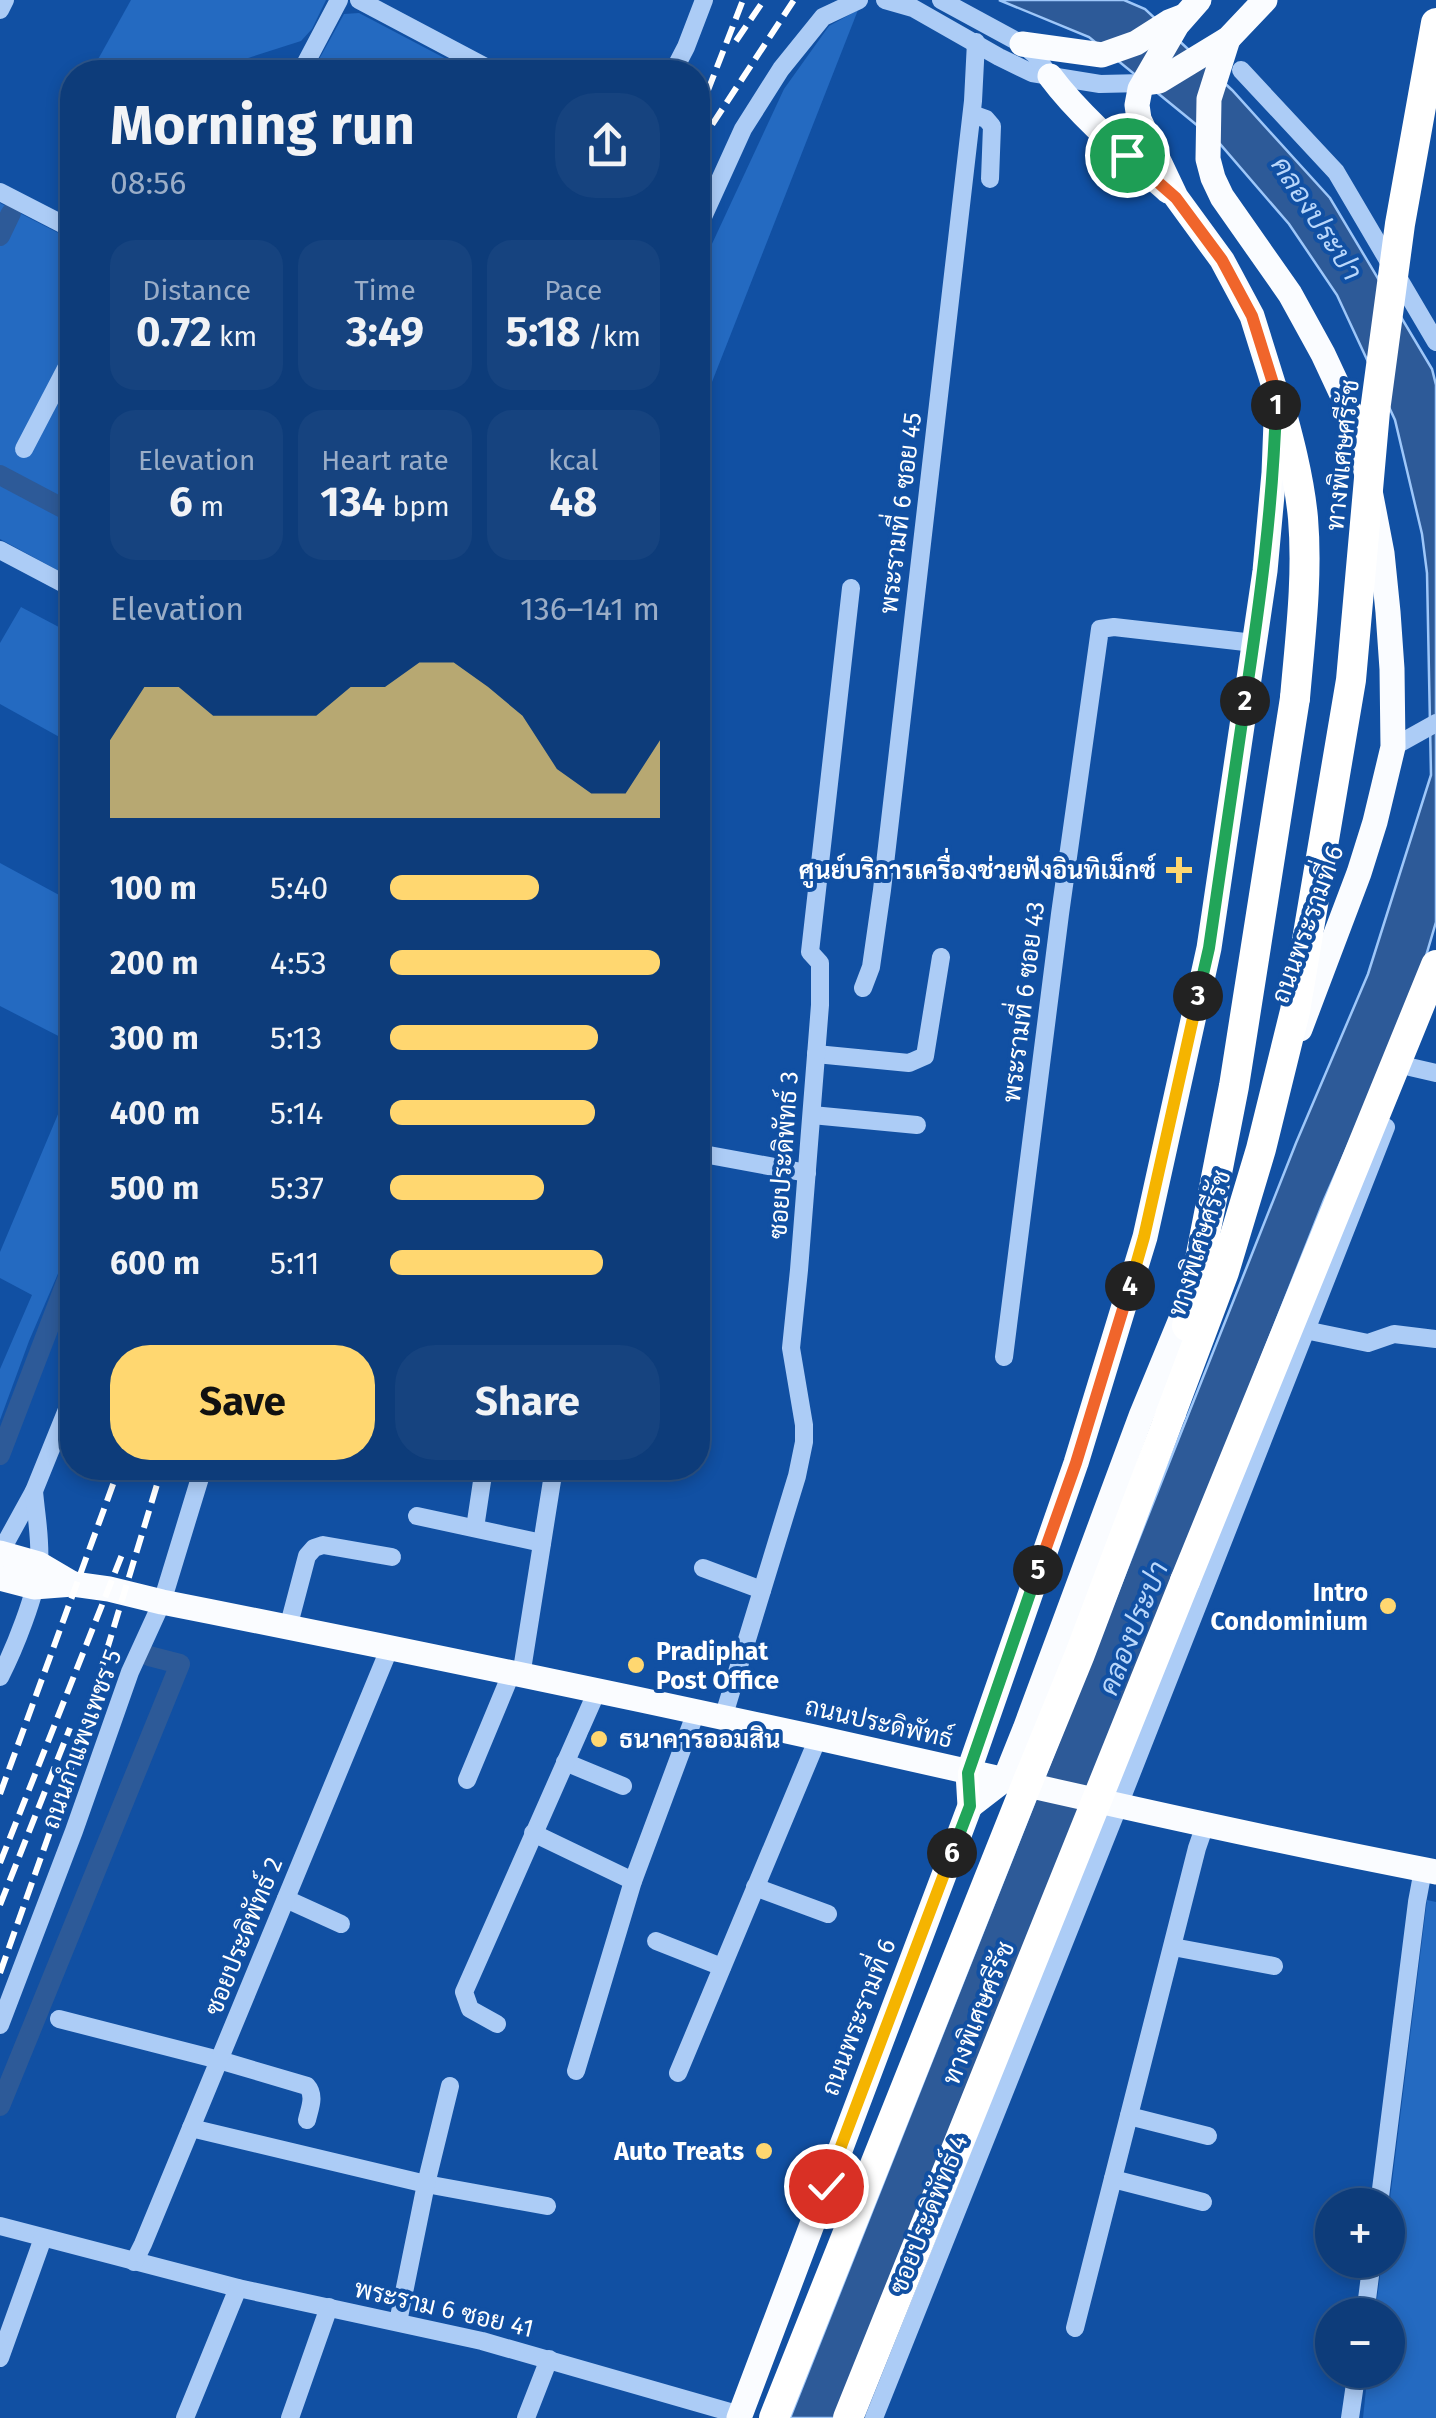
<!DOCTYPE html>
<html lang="en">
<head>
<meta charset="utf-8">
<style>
	body { margin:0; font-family:"Fira Sans",Sarabun,sans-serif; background:#16437f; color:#f1f3f6; height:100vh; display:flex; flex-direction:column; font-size:38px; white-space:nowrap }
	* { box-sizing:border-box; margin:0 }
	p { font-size:32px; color:#9aadc7 }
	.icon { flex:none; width:55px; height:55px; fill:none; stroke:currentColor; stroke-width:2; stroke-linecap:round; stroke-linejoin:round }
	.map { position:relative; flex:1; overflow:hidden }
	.sheet { position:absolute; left:60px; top:60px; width:650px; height:1420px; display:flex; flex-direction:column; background:#0d3c7a; border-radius:40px; box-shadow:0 5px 15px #0003,0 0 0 2px #2d568b }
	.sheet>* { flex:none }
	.tools { position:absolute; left:1315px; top:2188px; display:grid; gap:20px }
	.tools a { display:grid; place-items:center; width:90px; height:90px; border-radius:50%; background:#0d3c7a; box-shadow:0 5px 15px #0003,0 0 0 2px #2d568b; font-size:50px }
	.pin { position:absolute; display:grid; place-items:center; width:85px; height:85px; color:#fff; margin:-42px; border:5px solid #fff; border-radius:50%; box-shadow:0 2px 10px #0007 }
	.km { position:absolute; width:50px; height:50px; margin:-25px; border-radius:50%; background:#222; color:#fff; font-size:28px; line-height:50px; text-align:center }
	.round { display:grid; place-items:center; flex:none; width:105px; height:105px; border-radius:40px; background:#16437f }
	.head { display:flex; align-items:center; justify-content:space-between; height:170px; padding:0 50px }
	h1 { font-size:55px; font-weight:700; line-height:75px }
	.figures { display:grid; grid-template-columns:repeat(3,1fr); gap:15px; height:170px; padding:10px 50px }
	.figures div { display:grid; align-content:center; border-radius:25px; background:#16437f; text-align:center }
	.figures b { font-size:42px; font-weight:700 }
	.figures small { font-size:28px; font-weight:400 }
	.figures p { font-size:28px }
	.chart { height:280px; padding:20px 50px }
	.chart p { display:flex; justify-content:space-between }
	.chart svg { width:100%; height:180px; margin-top:10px; fill:#ffd770; opacity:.7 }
	.cta { display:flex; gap:20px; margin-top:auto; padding:20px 50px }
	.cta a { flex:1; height:115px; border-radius:40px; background:#ffd770; color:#111; font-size:40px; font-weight:700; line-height:115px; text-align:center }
	.cta a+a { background:#16437f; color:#f1f3f6 }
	ul { padding:0 50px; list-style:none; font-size:32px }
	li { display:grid; grid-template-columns:160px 120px 1fr; align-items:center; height:75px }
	li i { height:25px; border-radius:12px; background:#ffd770 }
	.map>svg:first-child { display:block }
	.green { fill:#246ac1 }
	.water { fill:#2d5a98; stroke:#9ec7f9; stroke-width:2.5 }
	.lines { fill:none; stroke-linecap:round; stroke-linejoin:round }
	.canal { stroke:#2d5a98; stroke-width:20 }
	.minor { stroke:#acccf6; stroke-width:18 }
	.major { stroke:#fafcff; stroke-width:25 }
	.highway { stroke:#fff; stroke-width:30 }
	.rail { stroke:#fff; stroke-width:6; stroke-dasharray:18 8; stroke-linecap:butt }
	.highway-bridge { stroke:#fff; stroke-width:30 }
	.split-1-casing { stroke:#fff; stroke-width:20 }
	.split-2-casing { stroke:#fff; stroke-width:20 }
	.split-3-casing { stroke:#fff; stroke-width:20 }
	.split-4-casing { stroke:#fff; stroke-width:20 }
	.split-5-casing { stroke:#fff; stroke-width:20 }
	.split-6-casing { stroke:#fff; stroke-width:20 }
	.split-7-casing { stroke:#fff; stroke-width:20 }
	.split-1 { stroke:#f0652b; stroke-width:12 }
	.split-2 { stroke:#22a559; stroke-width:12 }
	.split-3 { stroke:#22a559; stroke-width:12 }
	.split-4 { stroke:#f5b400; stroke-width:12 }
	.split-5 { stroke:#f0652b; stroke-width:12 }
	.split-6 { stroke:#22a559; stroke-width:12 }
	.split-7 { stroke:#f5b400; stroke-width:12 }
	.poi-dot { fill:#ffd770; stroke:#1150a3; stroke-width:4 }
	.labels { text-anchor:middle; stroke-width:8; stroke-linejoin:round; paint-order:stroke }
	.street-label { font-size:25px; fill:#fff; stroke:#1150a3 }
	.poi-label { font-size:25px; font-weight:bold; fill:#fff; stroke:#1150a3; text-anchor:end }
	.water-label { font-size:28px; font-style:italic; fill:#b9d7fb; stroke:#1150a3 }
</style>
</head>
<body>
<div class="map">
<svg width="1436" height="2418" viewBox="0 0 1436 2418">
	<rect width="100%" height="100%" fill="#1150a3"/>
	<g class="green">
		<path d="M 131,0 L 326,0 L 312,29 L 301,41 L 204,72 L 91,72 Z"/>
		<path d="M 858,10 L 710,387 L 698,381 L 698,274 L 784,89 L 829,26 Z"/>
		<path d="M 359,13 L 471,72 L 312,72 L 344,14 Z"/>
		<path d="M 0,203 L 72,240 L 72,578 L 0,539 Z"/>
		<path d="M 21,607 L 72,634 L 72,744 L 0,704 L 0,643 Z"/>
		<path d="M 0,863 L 72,902 L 72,1043 L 0,1006 Z"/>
		<path d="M 72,1081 L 72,1241 L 29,1341 L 0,1420 L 0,1369 L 32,1295 L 0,1278 L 0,1252 Z"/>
		<path d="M 1427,1900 L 1436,1902 L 1436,2418 L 1363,2418 L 1368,2370 L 1388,2370 L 1388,2315 L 1375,2315 L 1382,2260 L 1388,2260 L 1388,2215 Z"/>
	</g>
	<path class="water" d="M 999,0 L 1124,0 L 1145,9 L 1232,90 L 1330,198 L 1432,369 L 1436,385 L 1436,922 L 1415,993 L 1324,1200 L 842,2418 L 790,2418 L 1296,1143 L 1368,974 L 1431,775 L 1427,573 L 1422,534 L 1395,420 L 1337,295 L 1289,224 L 1220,144 L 1089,37 Z"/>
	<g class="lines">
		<g class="canal">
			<path d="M 0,236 L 11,213"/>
			<path d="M 0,475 L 72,513"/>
			<path d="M 0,1455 L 72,1267"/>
			<path d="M 0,2106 L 180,1664 L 149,1656"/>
		</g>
		<g class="minor">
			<path d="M 359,0 L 495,72"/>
			<path d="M 885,0 L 913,8 L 999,57 L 1032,73 L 1100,84 L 1144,83"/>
			<path d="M 941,0 L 1022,44 L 1035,55 L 1050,76"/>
			<path d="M 0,10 L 5,0"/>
			<path d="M 1241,70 L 1336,172 L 1436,342"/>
			<path d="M 301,72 L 339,0"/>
			<path d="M 673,72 L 686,47 L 704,0"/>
			<path d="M 972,114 L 986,119 L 992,126 L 990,179"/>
			<path d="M 0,192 L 72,229"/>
			<path d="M 698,228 L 743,129 L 781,69 L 823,17 L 859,0"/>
			<path d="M 24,449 L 72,357"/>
			<path d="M 0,550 L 72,588"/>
			<path d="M 1393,747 L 1436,723"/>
			<path d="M 863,988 L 871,967 L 882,890 L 973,101 L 976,42"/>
			<path d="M 816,1054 L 909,1063 L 925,1056 L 941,957"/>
			<path d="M 1410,1067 L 1436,1073"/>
			<path d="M 812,1115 L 917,1125"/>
			<path d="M 698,1153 L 807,1173"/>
			<path d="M 1305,1330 L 1368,1343 L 1394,1334 L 1436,1339"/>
			<path d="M 1004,1357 L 1060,914 L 1100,629 L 1114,627 L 1254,643"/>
			<path d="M 417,1516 L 542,1543"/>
			<path d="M 475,1528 L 484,1468"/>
			<path d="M 0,1553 L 34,1491 L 72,1397"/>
			<path d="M 703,1568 L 762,1590"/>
			<path d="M 288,1628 L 307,1556 L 314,1548 L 323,1545 L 392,1557"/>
			<path d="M 521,1676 L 554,1468"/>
			<path d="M 0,1677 C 14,1650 37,1593 39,1564 C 41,1540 36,1515 34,1491"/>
			<path d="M 723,1718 L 797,1476 L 804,1442 L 804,1425 L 791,1348 L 799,1270 L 820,1005 L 820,963 L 810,952 L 851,588"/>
			<path d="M 565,1762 L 623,1786"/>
			<path d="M 467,1780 L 511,1674"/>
			<path d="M 533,1833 L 633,1881"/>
			<path d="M 755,1887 L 828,1914"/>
			<path d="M 286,1899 L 341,1924"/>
			<path d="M 656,1941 L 722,1967"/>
			<path d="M 1173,1947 L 1274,1966"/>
			<path d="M 59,2019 L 219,2060 L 307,2086 C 316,2096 309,2110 307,2120"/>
			<path d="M 497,2024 L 470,2009 L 464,1992 L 597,1691"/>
			<path d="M 0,2025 L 74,1831 L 130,1672 L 162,1602 L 203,1468"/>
			<path d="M 576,2071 L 633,1881 L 696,1712"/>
			<path d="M 678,2073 L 818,1738"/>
			<path d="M 1129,2116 L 1208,2136"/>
			<path d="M 191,2128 L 426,2184 L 547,2206"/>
			<path d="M 1113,2179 L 1203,2202"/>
			<path d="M 1379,2205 L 1417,1902 L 1423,1870"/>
			<path d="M 0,2226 L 238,2288 L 482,2341 L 740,2415"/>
			<path d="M 134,2262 L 143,2244 L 390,1647"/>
			<path d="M 1365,2315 L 1372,2260"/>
			<path d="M 398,2322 L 426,2184 L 450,2086"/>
			<path d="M 1075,2328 L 1197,1848 L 1205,1825"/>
			<path d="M 0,2358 L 43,2238"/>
			<path d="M 185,2418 L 238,2288"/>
			<path d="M 290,2418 L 329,2307"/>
			<path d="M 526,2418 L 549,2359"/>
			<path d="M 874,2418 L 1119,1805 L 1386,1127"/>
			<path d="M 1350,2418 L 1357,2370"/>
		</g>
		<g class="major">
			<path d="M 1228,39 L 1209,99 L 1208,159 L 1213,178 L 1222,197 L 1290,294 L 1323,354 L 1351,414 L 1367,475 L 1382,553 L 1388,612 L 1392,669 L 1393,747 L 1375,822 L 1359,873 L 1300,1029"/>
			<path d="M 1022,44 L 1102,55 L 1136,43 L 1169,22 L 1182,17"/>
			<path d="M 1050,76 C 1082,119 1128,156 1168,191"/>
			<path d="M 1144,83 L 1159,81 L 1228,39 L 1265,0"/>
			<path d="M 0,1553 L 39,1564 L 73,1584"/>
			<path d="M 0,1578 L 34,1587 L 73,1584 L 109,1589 L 162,1602 C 380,1645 597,1690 814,1737 C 1021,1783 1228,1832 1436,1872"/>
			<path d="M 970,1806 L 1005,1779 L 1025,1729 L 1141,1416 L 1188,1302"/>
			<path d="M 739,2418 L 970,1806 L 968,1773 L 1076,1463 L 1145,1237 L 1209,948 L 1265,571 L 1274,473 L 1277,396 L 1252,316 L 1222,260 L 1176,197 L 1139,119 L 1137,105 L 1140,89 L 1177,25 L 1199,0"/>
		</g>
		<g class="highway">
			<path d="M 1277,396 C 1288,436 1299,476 1303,518 C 1308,578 1300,639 1295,698"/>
			<path d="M 1185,1581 L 1436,965"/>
			<path d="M 1028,1781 L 1080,1654 L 1171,1413"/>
		</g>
		<g class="rail">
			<path d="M 736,41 L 764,0"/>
			<path d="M 698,116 L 743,0"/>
			<path d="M 698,146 L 794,0"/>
			<path d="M 0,1794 L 119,1468"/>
			<path d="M 0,1863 L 123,1552"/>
			<path d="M 0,1905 L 70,1728"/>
			<path d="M 0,1973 L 63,1795 L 162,1468"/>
		</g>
		<g class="highway-bridge">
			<path d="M 1187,1326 L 1234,1086 L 1295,698"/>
			<path d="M 1171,1413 L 1224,1272 L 1261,1149 L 1295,1011 L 1351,680 L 1375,411 L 1400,224 L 1436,23"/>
			<path d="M 774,2418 L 1028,1781"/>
			<path d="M 848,2418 L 1185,1581"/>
		</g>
	</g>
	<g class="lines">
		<defs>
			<path id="split-1" d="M 1127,155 L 1176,198 L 1222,260 L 1252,316 L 1277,396 L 1276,405"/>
			<path id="split-2" d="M 1245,701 C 1260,602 1273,505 1276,405"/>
			<path id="split-3" d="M 1198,996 L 1209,948 L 1245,701"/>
			<path id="split-4" d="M 1130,1286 L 1144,1237 L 1198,996"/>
			<path id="split-5" d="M 1038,1570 L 1076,1463 L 1130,1286"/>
			<path id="split-6" d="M 952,1853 L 970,1806 L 968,1773 L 1038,1570"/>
			<path id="split-7" d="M 826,2186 L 952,1853"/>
		</defs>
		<use href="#split-1" class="split-1-casing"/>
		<use href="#split-2" class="split-2-casing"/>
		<use href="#split-3" class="split-3-casing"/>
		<use href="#split-4" class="split-4-casing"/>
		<use href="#split-5" class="split-5-casing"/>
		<use href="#split-6" class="split-6-casing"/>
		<use href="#split-7" class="split-7-casing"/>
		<use href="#split-1" class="split-1"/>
		<use href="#split-2" class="split-2"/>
		<use href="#split-3" class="split-3"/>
		<use href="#split-4" class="split-4"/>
		<use href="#split-5" class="split-5"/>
		<use href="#split-6" class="split-6"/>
		<use href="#split-7" class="split-7"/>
	</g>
	<g class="poi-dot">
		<path d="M1174 855h10v10h10v10h-10v10h-10v-10h-10v-10h10z"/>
		<circle cx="1388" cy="1606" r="10"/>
		<circle cx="636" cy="1665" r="10"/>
		<circle cx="599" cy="1739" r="10"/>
		<circle cx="764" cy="2151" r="10"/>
	</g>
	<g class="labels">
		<g class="street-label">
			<text transform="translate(1342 455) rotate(-84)" y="9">ทางพิเศษศรีรัช</text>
			<text transform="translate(900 513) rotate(-83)" y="9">พระรามที่ 6 ซอย 45</text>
			<text transform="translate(1307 924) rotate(-70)" y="9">ถนนพระรามที่ 6</text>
			<text transform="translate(1023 1002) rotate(-83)" y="9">พระรามที่ 6 ซอย 43</text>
			<text transform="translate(783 1155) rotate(-86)" y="9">ซอยประดิพัทธ์ 3</text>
			<text transform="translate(1199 1243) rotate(-72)" y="9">ทางพิเศษศรีรัช</text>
			<text transform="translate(879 1722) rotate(13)" y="9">ถนนประดิพัทธ์</text>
			<text transform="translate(81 1739) rotate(-70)" y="9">ถนนกำแพงเพชร 5</text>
			<text transform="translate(243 1936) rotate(-68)" y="9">ซอยประดิพัทธ์ 2</text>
			<text transform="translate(978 2013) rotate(-68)" y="9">ทางพิเศษศรีรัช</text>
			<text transform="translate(858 2017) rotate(-69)" y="9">ถนนพระรามที่ 6</text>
			<text transform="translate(928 2214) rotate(-68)" y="9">ซอยประดิพัทธ์ 4</text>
			<text transform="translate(444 2308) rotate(13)" y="9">พระราม 6 ซอย 41</text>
		</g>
		<g class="poi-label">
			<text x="1156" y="879">ศูนย์บริการเครื่องช่วยฟังอินทิเม็กซ์</text>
			<text x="1368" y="1601">Intro<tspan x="1368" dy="29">Condominium</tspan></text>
			<text x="656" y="1660" text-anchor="start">Pradiphat<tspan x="656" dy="29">Post Office</tspan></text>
			<text x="619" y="1748" text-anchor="start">ธนาคารออมสิน</text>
			<text x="744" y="2160">Auto Treats</text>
		</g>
		<g class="water-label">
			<text transform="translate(1317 218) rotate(57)" y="10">คลองประปา</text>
			<text transform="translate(1133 1628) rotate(-68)" y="10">คลองประปา</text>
		</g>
	</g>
</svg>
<div class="tools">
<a>+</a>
<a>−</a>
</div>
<div class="pin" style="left:1127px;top:155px;background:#1e9e55"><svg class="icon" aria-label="arrive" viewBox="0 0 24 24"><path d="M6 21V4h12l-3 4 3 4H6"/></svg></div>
<div class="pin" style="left:826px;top:2186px;background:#d93025"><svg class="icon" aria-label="check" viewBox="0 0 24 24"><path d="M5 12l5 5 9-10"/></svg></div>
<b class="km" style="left:1276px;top:405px">1</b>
<b class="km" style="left:1245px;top:701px">2</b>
<b class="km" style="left:1198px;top:996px">3</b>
<b class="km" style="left:1130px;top:1286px">4</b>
<b class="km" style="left:1038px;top:1570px">5</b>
<b class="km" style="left:952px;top:1853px">6</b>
<section class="sheet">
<div class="head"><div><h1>Morning run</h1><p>08:56</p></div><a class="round"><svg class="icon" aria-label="share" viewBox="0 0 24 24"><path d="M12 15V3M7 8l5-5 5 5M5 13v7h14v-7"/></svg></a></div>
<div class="figures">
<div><p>Distance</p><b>0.72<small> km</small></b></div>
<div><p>Time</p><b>3:49</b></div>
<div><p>Pace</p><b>5:18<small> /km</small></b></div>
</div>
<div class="figures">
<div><p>Elevation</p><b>6<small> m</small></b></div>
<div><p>Heart rate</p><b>134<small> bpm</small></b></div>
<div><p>kcal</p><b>48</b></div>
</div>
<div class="chart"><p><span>Elevation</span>136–141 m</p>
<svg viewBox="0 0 160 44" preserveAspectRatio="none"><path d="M0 44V25L10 12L20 12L30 19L40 19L50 19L60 19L70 12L80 12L90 6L100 6L110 12L120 19L130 32L140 38L150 38L160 25V44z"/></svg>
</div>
<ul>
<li><b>100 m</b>5:40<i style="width:55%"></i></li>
<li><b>200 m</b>4:53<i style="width:100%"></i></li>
<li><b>300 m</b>5:13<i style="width:77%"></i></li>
<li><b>400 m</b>5:14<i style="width:76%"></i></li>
<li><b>500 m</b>5:37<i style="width:57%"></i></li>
<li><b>600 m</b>5:11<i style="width:79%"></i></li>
</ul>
<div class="cta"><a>Save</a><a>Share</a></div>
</section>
</div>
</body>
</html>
